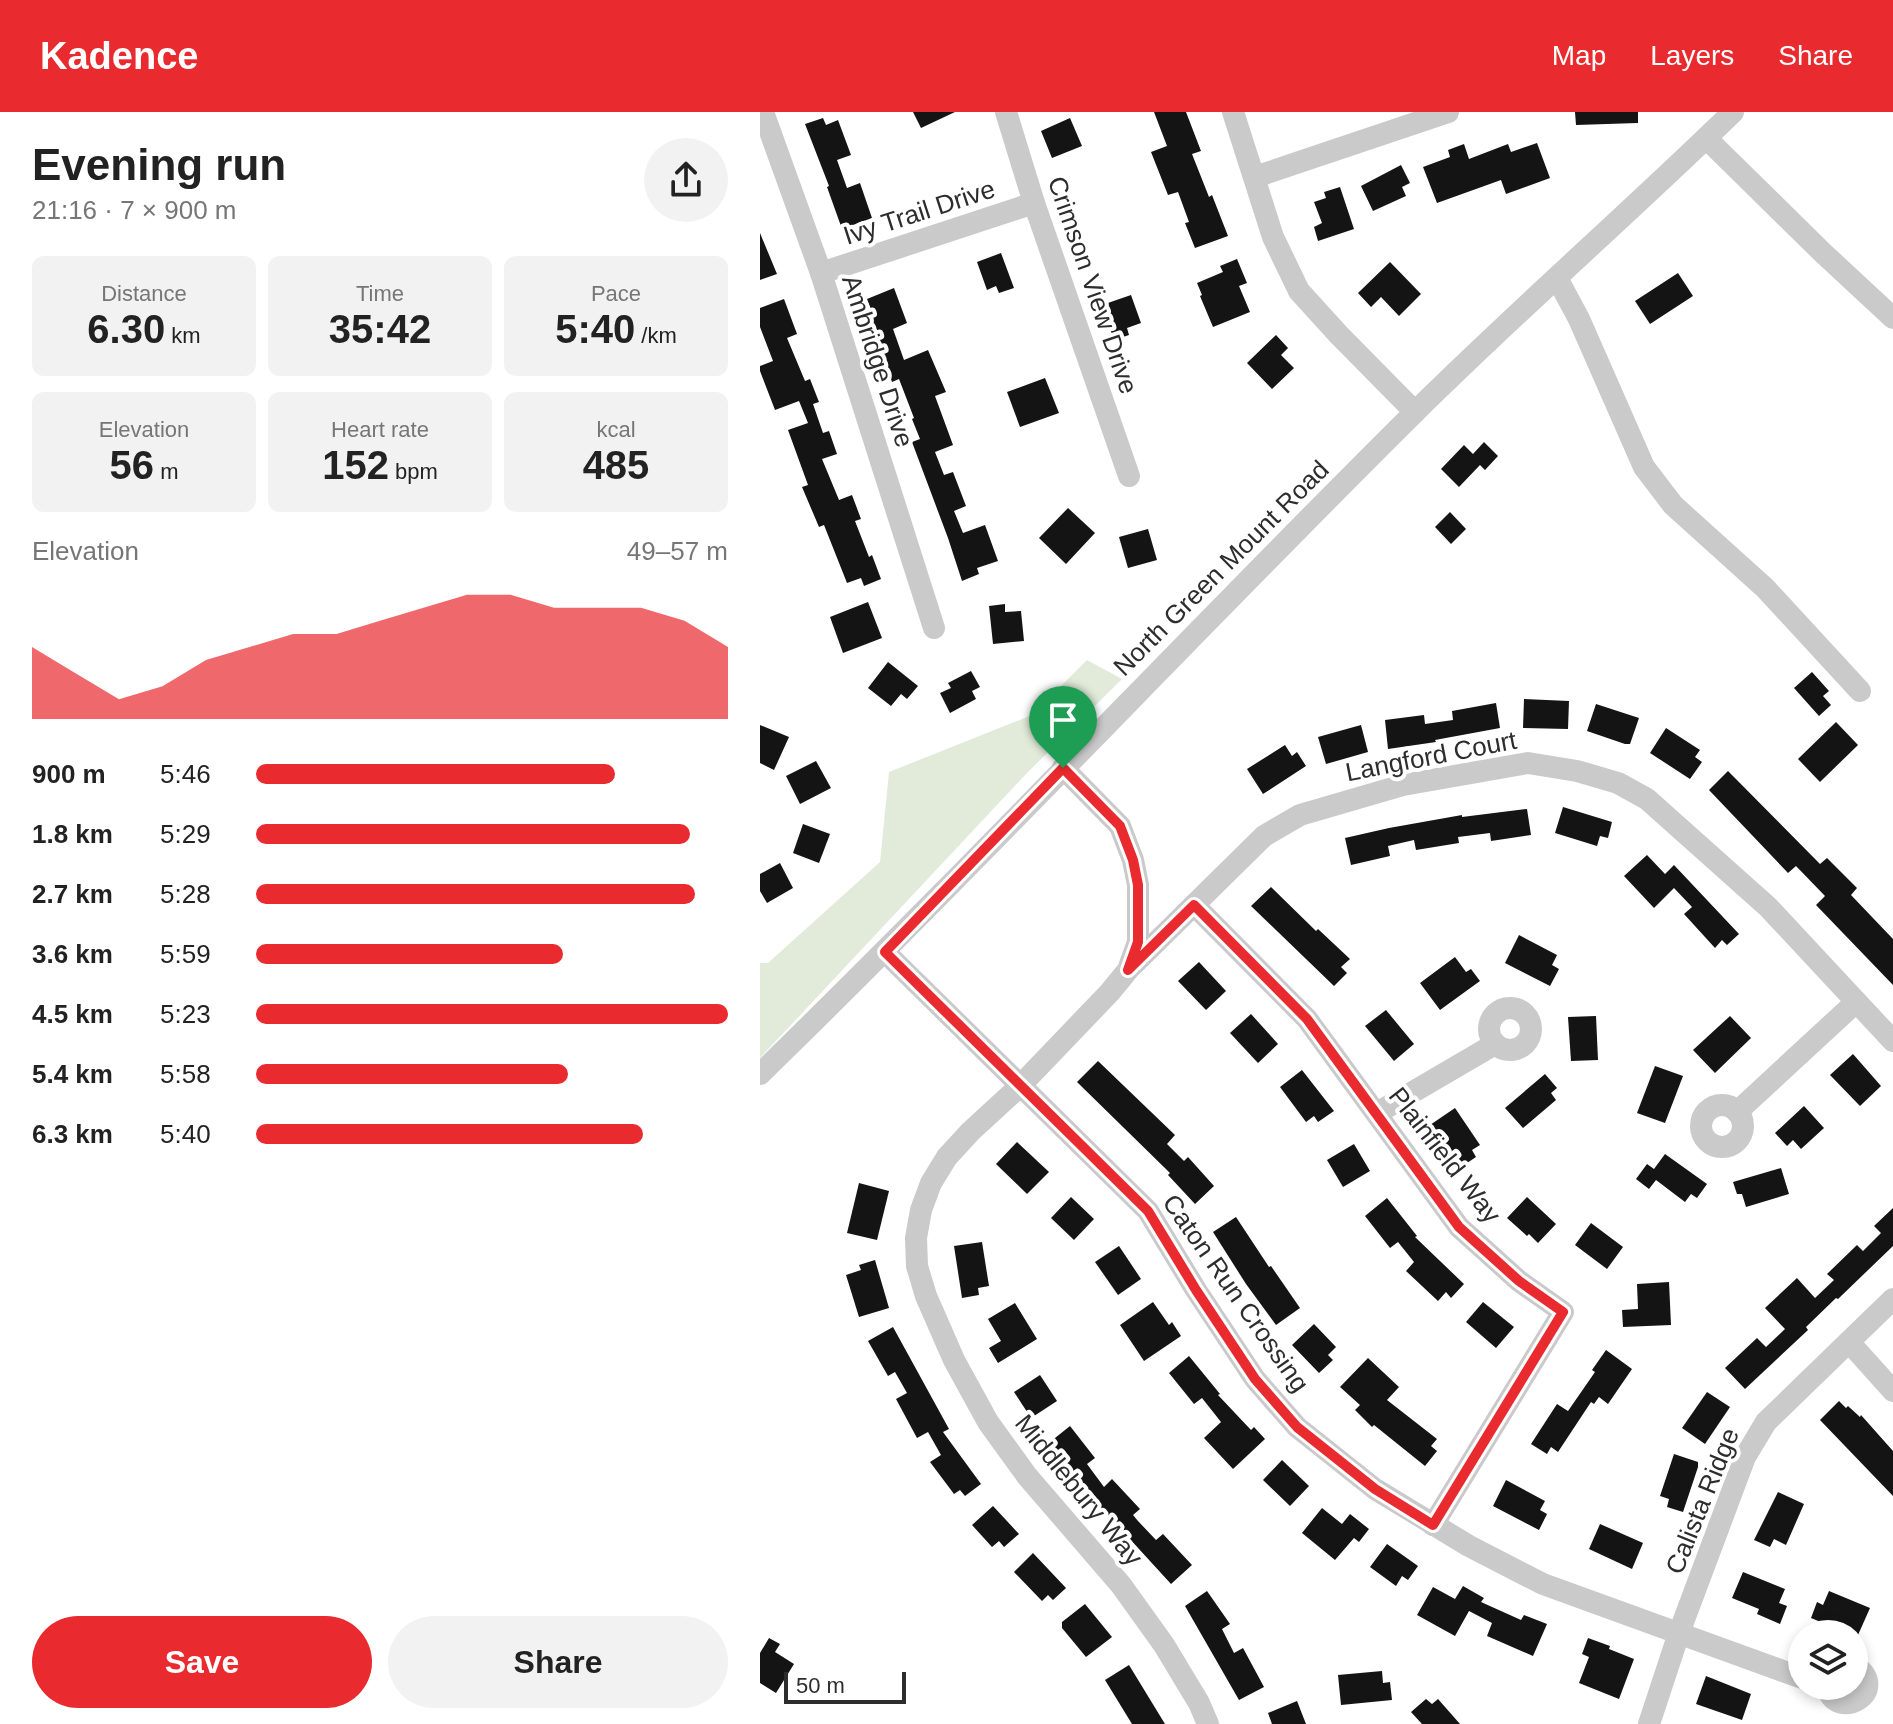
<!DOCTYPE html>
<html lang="en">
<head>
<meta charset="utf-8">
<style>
	body { margin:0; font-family:Arial,sans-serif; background:#f2f2f2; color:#222; height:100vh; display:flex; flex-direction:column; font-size:30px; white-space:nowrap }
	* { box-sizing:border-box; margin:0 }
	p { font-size:26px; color:#767676 }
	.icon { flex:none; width:44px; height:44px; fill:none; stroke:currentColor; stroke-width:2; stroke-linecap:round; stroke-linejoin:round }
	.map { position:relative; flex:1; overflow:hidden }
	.drawer { display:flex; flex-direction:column; background:#fff; width:760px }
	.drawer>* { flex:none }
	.fabs { position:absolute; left:1028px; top:1508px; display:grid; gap:16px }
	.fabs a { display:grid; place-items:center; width:80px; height:80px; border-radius:50%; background:#fff; box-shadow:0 4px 12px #0003; font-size:40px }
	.scale { position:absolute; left:24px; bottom:20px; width:122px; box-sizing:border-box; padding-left:8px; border:4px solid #2d2d2d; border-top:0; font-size:22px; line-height:28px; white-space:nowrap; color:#2d2d2d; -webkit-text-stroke:6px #fff; paint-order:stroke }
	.pin { position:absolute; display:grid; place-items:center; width:68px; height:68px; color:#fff; margin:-82px -34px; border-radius:50% 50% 50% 0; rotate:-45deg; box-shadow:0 0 8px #0007 }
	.pin .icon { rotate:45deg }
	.round { display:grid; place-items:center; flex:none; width:84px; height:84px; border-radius:42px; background:#f2f2f2 }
	.head { display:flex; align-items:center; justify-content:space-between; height:136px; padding:0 32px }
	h1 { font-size:44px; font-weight:700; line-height:60px }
	.stats { display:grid; grid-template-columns:repeat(3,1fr); gap:12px; height:136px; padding:8px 32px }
	.stats div { display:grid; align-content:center; border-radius:12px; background:#f2f2f2; text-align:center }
	.stats b { font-size:40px; font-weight:700 }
	.stats small { font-size:22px; font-weight:400 }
	.stats p { font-size:22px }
	.chart { height:224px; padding:16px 32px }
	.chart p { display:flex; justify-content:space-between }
	.chart svg { width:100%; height:144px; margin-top:8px; fill:#e92a2e; opacity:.7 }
	.cta { display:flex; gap:16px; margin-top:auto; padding:16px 32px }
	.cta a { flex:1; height:92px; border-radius:48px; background:#e92a2e; color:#fff; font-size:32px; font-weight:700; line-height:92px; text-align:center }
	.cta a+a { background:#f2f2f2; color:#222 }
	ul { padding:0 32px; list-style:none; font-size:26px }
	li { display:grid; grid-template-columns:128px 96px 1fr; align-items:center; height:60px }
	li i { height:20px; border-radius:10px; background:#e92a2e }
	header { display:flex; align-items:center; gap:48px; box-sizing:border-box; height:112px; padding:0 40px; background:#e92a2e; color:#fff }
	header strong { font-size:38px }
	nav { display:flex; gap:44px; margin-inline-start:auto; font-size:28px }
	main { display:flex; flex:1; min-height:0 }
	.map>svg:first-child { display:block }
	.green { fill:#e2ebda }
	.building { fill:#141414 }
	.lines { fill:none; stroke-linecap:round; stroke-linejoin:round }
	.minor { stroke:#cacaca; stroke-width:22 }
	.route-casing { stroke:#fff; stroke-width:16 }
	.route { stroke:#e92a2e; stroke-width:10 }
	.labels { text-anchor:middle; stroke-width:8; stroke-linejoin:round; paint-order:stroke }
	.street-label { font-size:26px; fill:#2d2d2d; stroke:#fff }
</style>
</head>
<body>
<header>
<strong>Kadence</strong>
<nav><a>Map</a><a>Layers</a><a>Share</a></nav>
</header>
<main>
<section class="drawer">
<div class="head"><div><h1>Evening run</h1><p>21:16 · 7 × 900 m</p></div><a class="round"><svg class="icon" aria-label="share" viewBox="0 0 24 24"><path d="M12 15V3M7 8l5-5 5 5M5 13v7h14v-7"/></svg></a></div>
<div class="stats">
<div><p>Distance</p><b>6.30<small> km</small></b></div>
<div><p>Time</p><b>35:42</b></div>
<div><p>Pace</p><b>5:40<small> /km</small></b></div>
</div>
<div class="stats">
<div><p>Elevation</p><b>56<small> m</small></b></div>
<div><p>Heart rate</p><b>152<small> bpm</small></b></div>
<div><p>kcal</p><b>485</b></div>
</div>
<div class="chart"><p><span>Elevation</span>49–57 m</p>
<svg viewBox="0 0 160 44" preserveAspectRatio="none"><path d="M0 44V22L10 30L20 38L30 34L40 26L50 22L60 18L70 18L80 14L90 10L100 6L110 6L120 10L130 10L140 10L150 14L160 22V44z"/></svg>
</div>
<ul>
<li><b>900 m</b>5:46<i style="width:76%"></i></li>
<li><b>1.8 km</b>5:29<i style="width:92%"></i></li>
<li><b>2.7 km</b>5:28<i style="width:93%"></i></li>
<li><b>3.6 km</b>5:59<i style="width:65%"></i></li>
<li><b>4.5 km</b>5:23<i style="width:100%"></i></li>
<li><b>5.4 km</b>5:58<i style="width:66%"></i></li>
<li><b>6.3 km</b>5:40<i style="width:82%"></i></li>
</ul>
<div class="cta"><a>Save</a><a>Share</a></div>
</section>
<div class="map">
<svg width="1133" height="1612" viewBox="0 0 1133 1612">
	<rect width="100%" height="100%" fill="#fff"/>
	<path class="green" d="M 327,548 L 362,567 L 267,661 L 0,946 L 0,851 L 8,851 L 120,750 L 129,660 L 272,603 Z"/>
	<g class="building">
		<path d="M 153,0 L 195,0 L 161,16 Z"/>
		<path d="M 394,0 L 426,0 L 441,39 L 432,42 L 449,85 L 452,83 L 468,124 L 435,136 L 425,111 L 429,110 L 418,80 L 408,83 L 391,40 L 407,34 Z"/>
		<path d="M 815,0 L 878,0 L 878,11 L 816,13 Z"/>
		<path d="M 63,6 L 66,13 L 78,8 L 91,43 L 77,48 L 87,76 L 100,71 L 112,106 L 82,117 L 67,75 L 69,74 L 45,12 Z"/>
		<path d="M 310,6 L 322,34 L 292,46 L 281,19 Z"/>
		<path d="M 777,31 L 790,66 L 746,82 L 741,68 L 677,91 L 663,55 L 690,45 L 688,38 L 704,32 L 709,47 L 748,32 L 751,40 Z"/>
		<path d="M 641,53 L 650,71 L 642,75 L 646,84 L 613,99 L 601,74 Z"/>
		<path d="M 580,75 L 594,117 L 558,129 L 554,115 L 562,111 L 554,90 L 566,86 L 564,80 Z"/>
		<path d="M 0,121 L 17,162 L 0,168 Z"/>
		<path d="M 241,141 L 254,176 L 239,181 L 236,174 L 227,178 L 217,150 Z"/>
		<path d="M 477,147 L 487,171 L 479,174 L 490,200 L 453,215 L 440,184 L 442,183 L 437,171 L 463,160 L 460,154 Z"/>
		<path d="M 630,150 L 661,182 L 639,204 L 621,185 L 611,195 L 598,181 Z"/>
		<path d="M 918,161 L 933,184 L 890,212 L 875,189 Z"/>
		<path d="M 134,176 L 147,211 L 133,217 L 144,248 L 168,238 L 186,280 L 175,284 L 193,333 L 175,340 L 184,363 L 193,360 L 206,394 L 194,399 L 203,421 L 225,413 L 238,449 L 217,456 L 219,462 L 202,469 L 188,426 L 152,330 L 160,327 L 152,307 L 154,306 L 139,267 L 132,270 L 110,206 L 114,205 L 107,187 Z"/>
		<path d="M 371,183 L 381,211 L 367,216 L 369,223 L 354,228 L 342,193 Z"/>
		<path d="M 24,187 L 37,222 L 27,226 L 45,269 L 50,267 L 59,290 L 53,292 L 63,321 L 69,319 L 77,342 L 62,347 L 79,388 L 92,383 L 101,407 L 95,409 L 109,445 L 112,443 L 121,467 L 104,474 L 101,466 L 87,471 L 64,413 L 59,415 L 42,375 L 48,373 L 28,318 L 48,311 L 39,289 L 15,298 L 0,259 L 0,254 L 13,249 L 0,215 L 0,196 Z"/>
		<path d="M 516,223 L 528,236 L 521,243 L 534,256 L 512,277 L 487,251 Z"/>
		<path d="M 285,266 L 299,301 L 260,315 L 247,280 Z"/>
		<path d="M 724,330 L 738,344 L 725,358 L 720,353 L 699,375 L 681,357 L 704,333 L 713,342 Z"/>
		<path d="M 308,396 L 335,421 L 306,452 L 279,426 Z"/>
		<path d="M 690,400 L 706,417 L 691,432 L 675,415 Z"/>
		<path d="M 388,417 L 397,448 L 368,456 L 359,425 Z"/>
		<path d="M 108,490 L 122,526 L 83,541 L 70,505 Z"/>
		<path d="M 245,492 L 245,500 L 261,499 L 264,529 L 233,532 L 229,494 Z"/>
		<path d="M 128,550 L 158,574 L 147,587 L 141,582 L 131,594 L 108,576 Z"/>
		<path d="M 211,559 L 220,575 L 212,579 L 216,587 L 190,601 L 180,581 L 191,576 L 188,571 Z"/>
		<path d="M 1052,560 L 1069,579 L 1063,584 L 1071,593 L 1059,604 L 1034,576 Z"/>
		<path d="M 764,587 L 809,589 L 808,617 L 763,616 Z"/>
		<path d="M 736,591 L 740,616 L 675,628 L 676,630 L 628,637 L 625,608 L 664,603 L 665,612 L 693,608 L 692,599 Z"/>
		<path d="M 836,592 L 879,606 L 870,632 L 865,632 L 827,619 Z"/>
		<path d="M 1076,610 L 1098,633 L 1060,670 L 1038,647 Z"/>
		<path d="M 0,613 L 29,625 L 14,658 L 0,651 Z"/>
		<path d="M 601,613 L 608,640 L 566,652 L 558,625 Z"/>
		<path d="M 906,616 L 940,638 L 935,645 L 942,650 L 930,667 L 890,641 Z"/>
		<path d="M 525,633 L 532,644 L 537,640 L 546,654 L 503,682 L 487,657 Z"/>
		<path d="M 56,649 L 71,676 L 40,692 L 26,664 Z"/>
		<path d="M 968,659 L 1060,752 L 1067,746 L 1097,776 L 1091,783 L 1133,827 L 1133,873 L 1056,793 L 1065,784 L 1036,754 L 1028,761 L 949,678 Z"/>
		<path d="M 803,695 L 852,710 L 848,726 L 840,724 L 837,734 L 795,721 Z"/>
		<path d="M 767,697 L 771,723 L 731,729 L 730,721 L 698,725 L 699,731 L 656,738 L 654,728 L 628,734 L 630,744 L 591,753 L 585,726 L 629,716 L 702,703 L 702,705 Z"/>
		<path d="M 43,712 L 70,722 L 59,751 L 33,741 Z"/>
		<path d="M 887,743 L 905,762 L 914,753 L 979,822 L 967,833 L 962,828 L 955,836 L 924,802 L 932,795 L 914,776 L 894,796 L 864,764 Z"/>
		<path d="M 20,751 L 33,776 L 7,791 L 0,779 L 0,762 Z"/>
		<path d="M 511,775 L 556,819 L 558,817 L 590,847 L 581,855 L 587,861 L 574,874 L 491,794 Z"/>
		<path d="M 759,823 L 797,843 L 792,853 L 799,857 L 790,874 L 745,851 Z"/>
		<path d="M 695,845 L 706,860 L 711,857 L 720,869 L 680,898 L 660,871 Z"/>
		<path d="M 439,850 L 466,879 L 446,898 L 418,869 Z"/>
		<path d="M 626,898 L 654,932 L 634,949 L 605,914 Z"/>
		<path d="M 491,902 L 518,932 L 498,951 L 470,921 Z"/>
		<path d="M 836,904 L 838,948 L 811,949 L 808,905 Z"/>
		<path d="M 970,904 L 991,926 L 955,961 L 933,938 Z"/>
		<path d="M 1093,942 L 1121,974 L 1100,994 L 1070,963 Z"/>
		<path d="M 338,949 L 415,1023 L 407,1032 L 424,1049 L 428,1045 L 454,1074 L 435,1092 L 408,1063 L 410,1061 L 317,970 Z"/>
		<path d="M 895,954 L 923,964 L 905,1011 L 877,1001 Z"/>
		<path d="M 542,958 L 574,999 L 558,1010 L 554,1004 L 546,1010 L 520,975 Z"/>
		<path d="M 785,962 L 797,976 L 791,981 L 796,988 L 763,1016 L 745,996 Z"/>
		<path d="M 1044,994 L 1064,1016 L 1041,1037 L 1033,1028 L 1027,1034 L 1015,1021 Z"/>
		<path d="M 695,996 L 720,1033 L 712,1038 L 716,1045 L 701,1055 L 670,1013 Z"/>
		<path d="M 257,1030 L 289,1060 L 267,1082 L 236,1052 Z"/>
		<path d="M 594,1032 L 610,1059 L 583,1075 L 567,1048 Z"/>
		<path d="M 905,1042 L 947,1072 L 937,1086 L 931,1082 L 925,1090 L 896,1068 L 889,1077 L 876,1067 L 887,1052 L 894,1057 Z"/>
		<path d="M 1021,1056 L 1029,1082 L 986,1095 L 982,1082 L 977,1082 L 973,1070 Z"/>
		<path d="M 99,1071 L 129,1079 L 117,1128 L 87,1121 Z"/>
		<path d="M 311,1085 L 334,1107 L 314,1128 L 291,1106 Z"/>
		<path d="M 767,1085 L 796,1112 L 778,1131 L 769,1122 L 767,1124 L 747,1106 Z"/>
		<path d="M 627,1086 L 657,1124 L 655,1125 L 704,1172 L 691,1186 L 686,1180 L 678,1189 L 646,1159 L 654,1150 L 638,1130 L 630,1136 L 605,1104 Z"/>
		<path d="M 1133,1096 L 1133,1134 L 1078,1187 L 1076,1186 L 1046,1215 L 1048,1218 L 985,1277 L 965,1256 L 997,1226 L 1006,1235 L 1025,1217 L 1005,1196 L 1037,1166 L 1055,1186 L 1074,1168 L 1067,1162 L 1097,1133 L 1103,1139 L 1121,1121 L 1114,1114 Z"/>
		<path d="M 476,1105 L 509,1155 L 511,1154 L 540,1196 L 516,1213 L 486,1172 L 453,1120 Z"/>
		<path d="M 831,1111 L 863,1135 L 847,1157 L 815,1133 Z"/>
		<path d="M 222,1130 L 229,1174 L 218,1176 L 219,1183 L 202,1186 L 194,1134 Z"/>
		<path d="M 359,1134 L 381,1167 L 358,1183 L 335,1150 Z"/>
		<path d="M 115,1148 L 129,1196 L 99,1205 L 86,1163 L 101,1158 L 99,1153 Z"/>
		<path d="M 909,1170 L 911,1213 L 863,1215 L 862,1198 L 878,1197 L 877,1172 Z"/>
		<path d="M 393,1190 L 409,1213 L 412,1210 L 421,1224 L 384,1249 L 360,1213 Z"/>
		<path d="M 723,1190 L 754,1215 L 736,1236 L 706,1210 Z"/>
		<path d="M 255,1191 L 277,1227 L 238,1251 L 229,1236 L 241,1229 L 228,1207 Z"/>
		<path d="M 554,1212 L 576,1235 L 568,1243 L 573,1248 L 559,1261 L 532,1233 Z"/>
		<path d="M 133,1215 L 189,1317 L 183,1320 L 221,1372 L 205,1384 L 200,1378 L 194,1382 L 170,1350 L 181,1343 L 168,1320 L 157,1326 L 136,1287 L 147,1281 L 135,1260 L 128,1264 L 108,1229 Z"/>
		<path d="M 846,1238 L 872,1257 L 848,1292 L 839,1285 L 834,1292 L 831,1290 L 798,1340 L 791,1335 L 787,1342 L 771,1332 L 797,1292 L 808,1299 L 835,1260 L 832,1258 Z"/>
		<path d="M 429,1244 L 460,1282 L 458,1283 L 491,1318 L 494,1315 L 505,1327 L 473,1357 L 444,1326 L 461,1310 L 442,1286 L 434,1292 L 409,1261 Z"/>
		<path d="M 608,1246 L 639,1275 L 627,1288 L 677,1327 L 671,1334 L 677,1339 L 665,1354 L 614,1313 L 612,1315 L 595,1298 L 600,1293 L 580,1275 Z"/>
		<path d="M 280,1263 L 297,1289 L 271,1306 L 254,1280 Z"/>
		<path d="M 947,1280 L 970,1295 L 945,1332 L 922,1316 Z"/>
		<path d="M 1079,1289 L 1086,1296 L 1088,1294 L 1100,1305 L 1101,1303 L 1133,1339 L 1133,1384 L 1060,1308 Z"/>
		<path d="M 310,1314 L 335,1346 L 327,1352 L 344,1375 L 352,1367 L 380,1397 L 373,1403 L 378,1409 L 396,1428 L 403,1422 L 432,1453 L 411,1472 L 315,1367 L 293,1340 L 296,1337 L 290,1330 Z"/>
		<path d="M 914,1342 L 938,1350 L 938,1355 L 923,1400 L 907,1395 L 909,1387 L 900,1384 Z"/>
		<path d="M 522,1348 L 549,1374 L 530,1394 L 503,1368 Z"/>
		<path d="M 746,1368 L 785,1389 L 780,1398 L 787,1402 L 779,1418 L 733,1394 Z"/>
		<path d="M 1018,1380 L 1044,1392 L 1026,1433 L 1014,1427 L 1010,1435 L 994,1428 Z"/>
		<path d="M 233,1394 L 259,1422 L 244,1435 L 239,1429 L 232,1435 L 212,1413 Z"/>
		<path d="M 562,1396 L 582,1412 L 590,1402 L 609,1417 L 599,1430 L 594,1426 L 575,1448 L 542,1421 Z"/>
		<path d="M 840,1412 L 883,1431 L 872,1457 L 829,1437 Z"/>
		<path d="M 627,1432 L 658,1454 L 648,1468 L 642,1464 L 636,1474 L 610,1455 Z"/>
		<path d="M 273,1441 L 306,1476 L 293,1488 L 288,1483 L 282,1489 L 254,1460 Z"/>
		<path d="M 983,1460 L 1025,1477 L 1019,1491 L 1027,1494 L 1020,1512 L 997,1502 L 999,1497 L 972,1486 Z"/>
		<path d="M 703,1474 L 724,1486 L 721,1490 L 761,1508 L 764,1503 L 787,1512 L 773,1544 L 727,1524 L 732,1511 L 709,1499 L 695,1524 L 657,1503 L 673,1475 L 695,1487 Z"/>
		<path d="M 447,1479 L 470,1512 L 462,1517 L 474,1541 L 483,1536 L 504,1575 L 479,1588 L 425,1494 Z"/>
		<path d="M 1069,1479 L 1110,1496 L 1098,1523 L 1090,1522 L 1051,1506 L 1057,1490 L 1063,1493 Z"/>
		<path d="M 325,1492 L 352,1525 L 326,1545 L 302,1516 L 302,1510 Z"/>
		<path d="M 9,1526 L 20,1532 L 15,1540 L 34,1552 L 16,1581 L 0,1571 L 0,1541 Z"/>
		<path d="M 828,1526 L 850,1534 L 849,1537 L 874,1547 L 859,1587 L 819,1571 L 829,1545 L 822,1542 Z"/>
		<path d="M 369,1553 L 405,1612 L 372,1612 L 345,1568 Z"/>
		<path d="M 622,1559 L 623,1571 L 630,1570 L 632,1588 L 581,1593 L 578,1563 Z"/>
		<path d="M 946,1564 L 991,1582 L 982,1608 L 936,1592 Z"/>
		<path d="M 666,1587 L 672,1592 L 678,1587 L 700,1612 L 662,1612 L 651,1600 Z"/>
		<path d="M 537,1589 L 546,1612 L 512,1612 L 508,1601 Z"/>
	</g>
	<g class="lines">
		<g class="minor">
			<path d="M 3,0 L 61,161 L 174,516"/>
			<path d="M 246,0 L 274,91 L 369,364"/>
			<path d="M 473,0 L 513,125 L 539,179 L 579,223 L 655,300"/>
			<path d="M 946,26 L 1063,141 L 1133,206"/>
			<path d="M 495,65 L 688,0"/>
			<path d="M 61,161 L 274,91"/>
			<path d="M 797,166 L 819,207 L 884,355 L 913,393 L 1005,476 L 1100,579"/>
			<path d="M 303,656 L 360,714 L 373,748 L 378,773 L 378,830 L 368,858 L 350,880 L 261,973 L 211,1019 L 187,1045 L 171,1071 L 161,1098 L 156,1126 L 157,1154 L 166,1184 L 194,1248 L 228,1310 L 267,1364 L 361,1473 L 404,1533 L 439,1591 L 448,1612"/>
			<path d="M 434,793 L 547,907 L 699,1115 L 759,1169 L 803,1200 L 673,1413"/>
			<path d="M 125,840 L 388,1099 L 436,1178 L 495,1267 L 537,1315 L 615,1377 L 709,1434 L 783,1472 L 1042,1566"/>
			<path d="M 372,854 L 504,724 L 540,703 L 643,673 L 768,651 L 817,659 L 858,671 L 887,687 L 1008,795 L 1133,929"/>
			<circle cx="750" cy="917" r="21"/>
			<path d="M 0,962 C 222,746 433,520 653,302 C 757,199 868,102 973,0"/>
			<circle cx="962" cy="1014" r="21"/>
			<path d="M 977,1000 L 1096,890"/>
			<path d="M 617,1001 L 735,932"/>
			<path d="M 1089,1230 L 1133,1279"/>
			<path d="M 1067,1574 C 1075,1612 1133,1579 1094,1553"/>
			<path d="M 889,1612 L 919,1521 L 985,1345 L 1006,1310 L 1133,1187"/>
		</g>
	</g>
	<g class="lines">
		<defs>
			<path id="route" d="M 303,656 L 360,714 L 373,748 L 378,773 L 378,830 L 368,858 L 434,793 L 547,907 L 699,1115 L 759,1169 L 803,1200 L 673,1413 L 615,1377 L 537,1315 L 495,1267 L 436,1178 L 388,1099 L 125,840 Z"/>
		</defs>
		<use href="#route" class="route-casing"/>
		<use href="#route" class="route"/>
	</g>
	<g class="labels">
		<g class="street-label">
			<text transform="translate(159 100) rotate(-18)" y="9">Ivy Trail Drive</text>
			<text transform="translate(333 173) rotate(71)" y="9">Crimson View Drive</text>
			<text transform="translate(118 249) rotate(72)" y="9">Ambridge Drive</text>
			<text transform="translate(461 456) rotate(-45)" y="9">North Green Mount Road</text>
			<text transform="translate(671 644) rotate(-11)" y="9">Langford Court</text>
			<text transform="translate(685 1043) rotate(52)" y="9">Plainfield Way</text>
			<text transform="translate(476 1181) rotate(55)" y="9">Caton Run Crossing</text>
			<text transform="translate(319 1378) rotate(51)" y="9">Middlebury Way</text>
			<text transform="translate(942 1389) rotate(-68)" y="9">Calista Ridge</text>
		</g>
	</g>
</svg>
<div class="fabs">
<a><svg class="icon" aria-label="layers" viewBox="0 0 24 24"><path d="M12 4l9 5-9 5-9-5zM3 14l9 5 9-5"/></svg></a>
</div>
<div class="scale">50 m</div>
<div class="pin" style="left:303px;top:656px;background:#1e9e55"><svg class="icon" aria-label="arrive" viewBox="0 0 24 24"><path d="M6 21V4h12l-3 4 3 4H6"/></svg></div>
</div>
</main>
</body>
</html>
